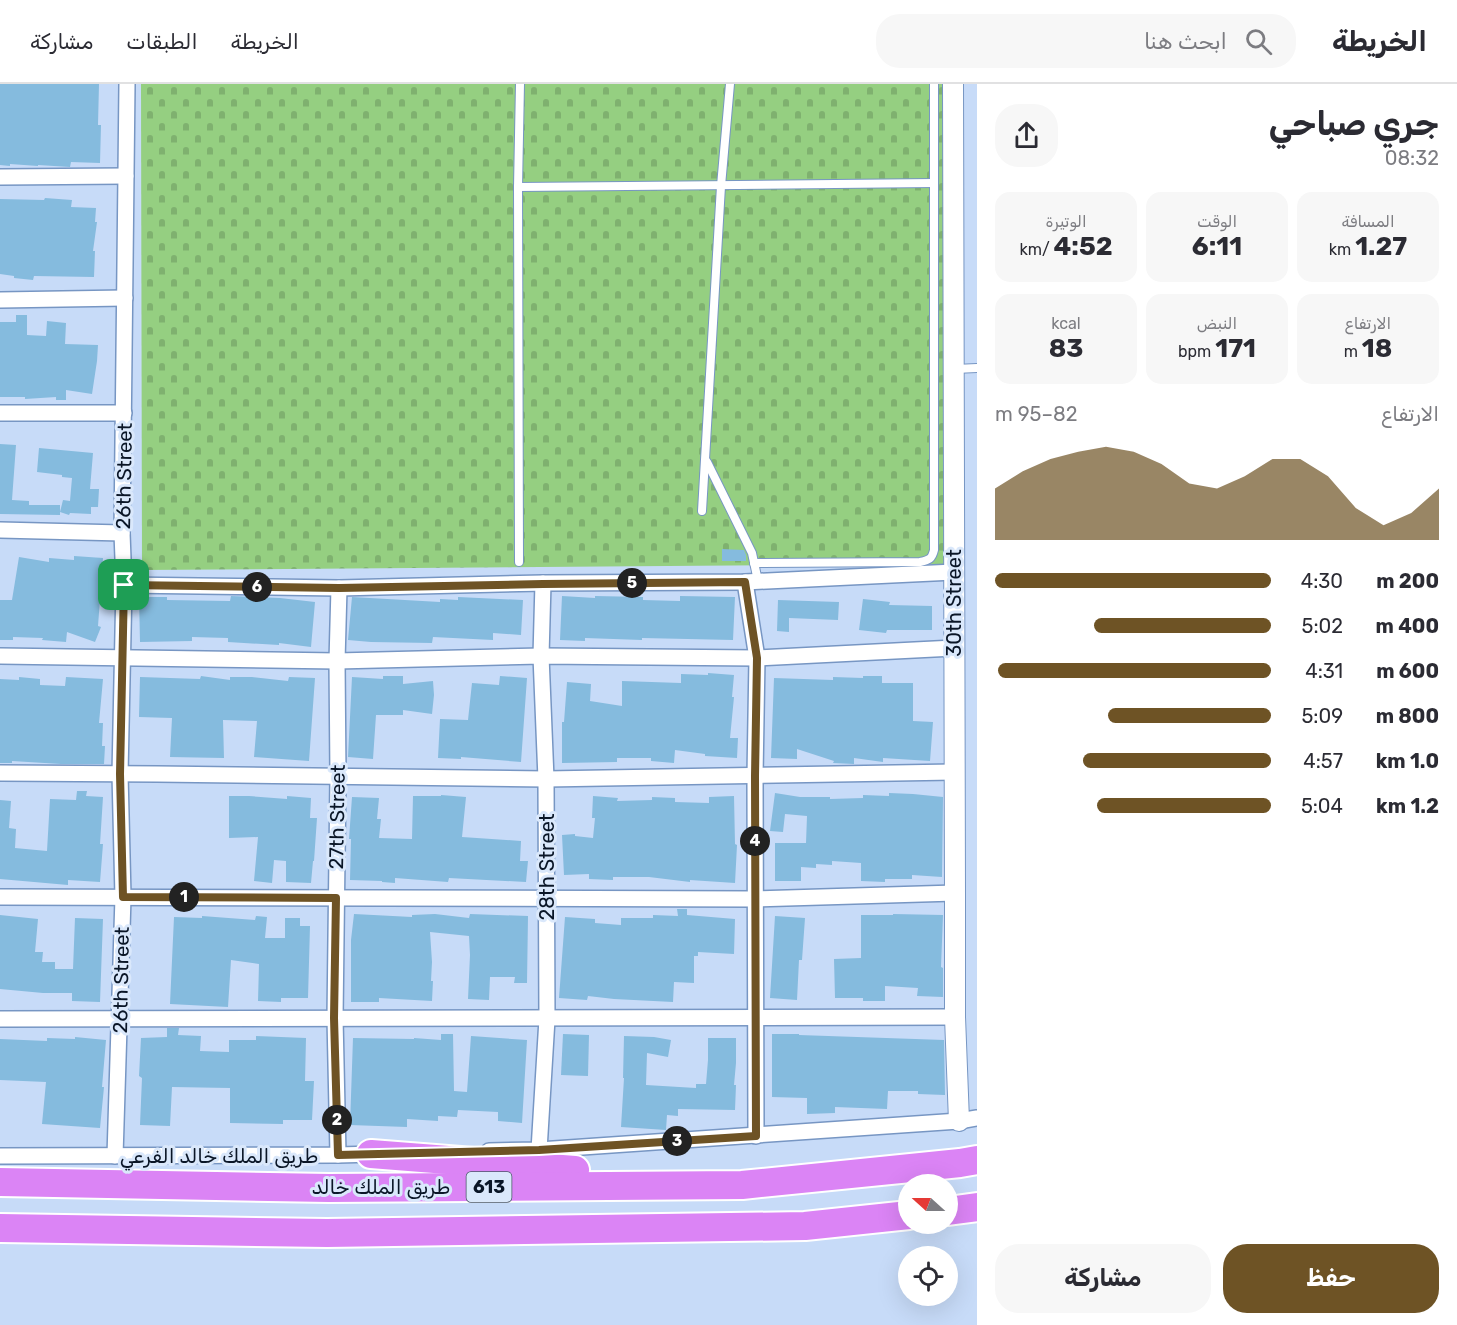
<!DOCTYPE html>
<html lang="ar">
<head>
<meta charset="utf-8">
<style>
	body { margin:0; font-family:Rubik,"Noto Sans Arabic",sans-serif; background:#f7f7f7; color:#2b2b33; direction:rtl; height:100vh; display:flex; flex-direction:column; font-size:22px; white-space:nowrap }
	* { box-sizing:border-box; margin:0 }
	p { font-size:20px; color:#7c7c81 }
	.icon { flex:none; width:33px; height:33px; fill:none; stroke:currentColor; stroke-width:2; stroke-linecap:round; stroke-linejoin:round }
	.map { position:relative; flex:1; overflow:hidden; direction:ltr }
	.details { display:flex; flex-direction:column; background:#fff; width:480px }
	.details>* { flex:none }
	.needle { width:39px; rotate:291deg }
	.fabs { position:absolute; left:898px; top:1090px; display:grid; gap:12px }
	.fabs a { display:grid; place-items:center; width:60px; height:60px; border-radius:50%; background:#fff; box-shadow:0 6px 24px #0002; font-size:30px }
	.pin { position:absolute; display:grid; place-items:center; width:51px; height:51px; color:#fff; margin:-26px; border-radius:12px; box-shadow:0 3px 9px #0006 }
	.km { position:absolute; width:30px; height:30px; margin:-15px; border-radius:50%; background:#222; color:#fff; font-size:16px; line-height:30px; text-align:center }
	.round { display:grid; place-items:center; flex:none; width:63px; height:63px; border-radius:24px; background:#f7f7f7 }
	.summary { display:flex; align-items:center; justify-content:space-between; height:102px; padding:0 18px }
	h1 { font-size:33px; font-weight:700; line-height:45px }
	.figures { display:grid; grid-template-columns:repeat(3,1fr); gap:9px; height:102px; padding:6px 18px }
	.figures div { display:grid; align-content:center; border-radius:15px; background:#f7f7f7; text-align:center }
	.figures b { font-size:26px; font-weight:700 }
	.figures small { font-size:16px; font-weight:400 }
	.figures p { font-size:16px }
	.chart { height:168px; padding:12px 18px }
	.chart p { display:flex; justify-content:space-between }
	.chart svg { width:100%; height:108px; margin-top:6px; fill:#6e5325; opacity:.7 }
	.primary-button { display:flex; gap:12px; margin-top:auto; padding:12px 18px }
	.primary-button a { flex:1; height:69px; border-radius:24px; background:#6e5325; color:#fff; font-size:24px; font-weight:700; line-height:69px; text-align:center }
	.primary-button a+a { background:#f7f7f7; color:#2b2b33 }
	ul { padding:0 18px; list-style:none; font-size:20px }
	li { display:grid; grid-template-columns:96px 72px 1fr; align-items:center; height:45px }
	li i { height:15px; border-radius:8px; background:#6e5325 }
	header { display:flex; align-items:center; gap:36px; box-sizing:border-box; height:84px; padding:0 30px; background:#fff; border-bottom:2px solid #e1e1e2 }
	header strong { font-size:28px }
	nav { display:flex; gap:33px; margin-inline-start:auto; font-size:21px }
	.search { width:420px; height:54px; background:#f7f7f7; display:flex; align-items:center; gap:15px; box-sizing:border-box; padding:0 21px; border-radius:24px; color:#7c7c81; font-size:22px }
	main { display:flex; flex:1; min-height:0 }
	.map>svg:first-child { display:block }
	.cemetery { fill:url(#cemetery-stones) }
	.building { fill:#85bbde }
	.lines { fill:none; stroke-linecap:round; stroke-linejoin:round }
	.service-casing { stroke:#7796c3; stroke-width:10 }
	.minor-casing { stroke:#7796c3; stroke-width:18 }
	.tertiary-casing { stroke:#7796c3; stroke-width:22 }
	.motorway-casing { stroke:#fff; stroke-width:32 }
	.service { stroke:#fff; stroke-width:8 }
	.minor { stroke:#fff; stroke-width:15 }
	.tertiary { stroke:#fff; stroke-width:20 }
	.motorway { stroke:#db84f5; stroke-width:28 }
	.route-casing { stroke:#fff; stroke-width:12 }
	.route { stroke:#6e5325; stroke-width:8 }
	.labels { text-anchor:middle; stroke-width:6; stroke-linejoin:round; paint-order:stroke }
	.shield { fill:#dae8fb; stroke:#485567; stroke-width:1.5 }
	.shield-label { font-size:18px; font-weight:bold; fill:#0a1627 }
	.street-label { font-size:20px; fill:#0a1627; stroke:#dae8fb }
</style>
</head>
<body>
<header>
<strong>الخريطة</strong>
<div class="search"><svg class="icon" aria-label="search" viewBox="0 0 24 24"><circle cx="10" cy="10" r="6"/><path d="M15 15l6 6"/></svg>ابحث هنا</div>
<nav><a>الخريطة</a><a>الطبقات</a><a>مشاركة</a></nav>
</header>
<main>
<section class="details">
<div class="summary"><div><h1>جري صباحي</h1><p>08:32</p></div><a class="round"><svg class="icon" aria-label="share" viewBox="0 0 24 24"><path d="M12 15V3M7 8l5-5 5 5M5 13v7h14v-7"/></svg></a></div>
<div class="figures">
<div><p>المسافة</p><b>1.27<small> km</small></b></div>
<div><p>الوقت</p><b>6:11</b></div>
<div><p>الوتيرة</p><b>4:52<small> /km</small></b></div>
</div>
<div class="figures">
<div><p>الارتفاع</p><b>18<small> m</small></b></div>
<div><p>النبض</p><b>171<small> bpm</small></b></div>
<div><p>kcal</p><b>83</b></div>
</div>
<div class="chart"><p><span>الارتفاع</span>82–95 m</p>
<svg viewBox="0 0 160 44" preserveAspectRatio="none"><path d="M0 44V23L10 16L20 11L30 8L40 6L50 8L60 13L70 21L80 23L90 18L100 11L110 11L120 18L130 31L140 38L150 33L160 23V44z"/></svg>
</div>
<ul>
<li><b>200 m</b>4:30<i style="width:100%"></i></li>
<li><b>400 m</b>5:02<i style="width:64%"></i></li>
<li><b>600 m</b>4:31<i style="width:99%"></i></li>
<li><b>800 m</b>5:09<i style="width:59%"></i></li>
<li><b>1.0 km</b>4:57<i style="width:68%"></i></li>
<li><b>1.2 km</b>5:04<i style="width:63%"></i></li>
</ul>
<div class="primary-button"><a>حفظ</a><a>مشاركة</a></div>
</section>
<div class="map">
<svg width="977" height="1241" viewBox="0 0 977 1241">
	<defs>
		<pattern id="cemetery-stones" width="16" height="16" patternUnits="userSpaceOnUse" patternTransform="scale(1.5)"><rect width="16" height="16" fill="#95cf81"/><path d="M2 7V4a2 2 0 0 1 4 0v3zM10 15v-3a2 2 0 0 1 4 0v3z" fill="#7fb16f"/></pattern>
	</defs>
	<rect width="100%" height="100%" fill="#c7dbf8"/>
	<path class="cemetery" d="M 141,0 L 943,0 L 944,480 L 142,486 Z"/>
	<g class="building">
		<path d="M 0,0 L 99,0 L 98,41 L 101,41 L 100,79 L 71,78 L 70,83 L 38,81 L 38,82 L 10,80 L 10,82 L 0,81 Z"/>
		<path d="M 45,114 L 72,116 L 71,123 L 96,124 L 95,138 L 97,138 L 93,167 L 95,167 L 94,193 L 34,192 L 33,196 L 14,194 L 14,192 L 0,190 L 0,115 L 44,116 Z"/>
		<path d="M 16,231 L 27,231 L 27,251 L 46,252 L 47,237 L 66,239 L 65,260 L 98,261 L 97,277 L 92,310 L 66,306 L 66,316 L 56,316 L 56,313 L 25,315 L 25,313 L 0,313 L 0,238 L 16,238 Z"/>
		<path d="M 0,360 L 16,361 L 12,416 L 29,417 L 29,421 L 60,421 L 60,431 L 0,430 Z"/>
		<path d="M 39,364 L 93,369 L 90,405 L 99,405 L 98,423 L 91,423 L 91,430 L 70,429 L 69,431 L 60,428 L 63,416 L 70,417 L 72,394 L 62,393 L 62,391 L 37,388 Z"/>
		<path d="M 722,465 L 744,466 L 746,471 L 746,477 L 722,477 Z"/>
		<path d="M 74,472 L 103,474 L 98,542 L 101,543 L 95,558 L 67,548 L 66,558 L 42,556 L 43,554 L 13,553 L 13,556 L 0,556 L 0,516 L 12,516 L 19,473 L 49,478 L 49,474 L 74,476 Z"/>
		<path d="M 231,512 L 280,514 L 315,518 L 311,563 L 279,559 L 279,561 L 228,558 L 228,554 L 192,553 L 192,557 L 140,558 L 139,513 L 167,513 L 167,516 L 230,517 Z"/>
		<path d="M 562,512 L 595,514 L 595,512 L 643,513 L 643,516 L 680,517 L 680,512 L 735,513 L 733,556 L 642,554 L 642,556 L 585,554 L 585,557 L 560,556 Z"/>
		<path d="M 352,513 L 440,518 L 440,515 L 458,516 L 458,513 L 523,516 L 521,551 L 493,549 L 493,556 L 433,553 L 432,559 L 371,558 L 348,556 Z"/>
		<path d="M 863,515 L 890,518 L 889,521 L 932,522 L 932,546 L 887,546 L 886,549 L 859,546 Z"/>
		<path d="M 778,516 L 839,518 L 838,536 L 789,534 L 789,548 L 777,547 Z"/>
		<path d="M 708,589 L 734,591 L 732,613 L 734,613 L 730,654 L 738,654 L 737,674 L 705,672 L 705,670 L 675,666 L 674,679 L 651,677 L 651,674 L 617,674 L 617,678 L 562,679 L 562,638 L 564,638 L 567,598 L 591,600 L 590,617 L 622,622 L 622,597 L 681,599 L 681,590 L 708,591 Z"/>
		<path d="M 201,592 L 230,596 L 230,593 L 252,593 L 288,597 L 289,593 L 315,594 L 309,677 L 254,673 L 257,637 L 223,636 L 224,674 L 170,673 L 172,634 L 139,633 L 140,593 L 200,595 Z"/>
		<path d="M 383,592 L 403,592 L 403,600 L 433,597 L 434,611 L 432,630 L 403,626 L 403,631 L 376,631 L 373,675 L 348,673 L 352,593 L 383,595 Z"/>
		<path d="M 500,592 L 527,594 L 521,678 L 461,673 L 461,675 L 438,674 L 440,635 L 468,636 L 472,599 L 499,601 Z"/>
		<path d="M 863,592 L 882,592 L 882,599 L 913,599 L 913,637 L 933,638 L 930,677 L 883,674 L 883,678 L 854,674 L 854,680 L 833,679 L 834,677 L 797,665 L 797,675 L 771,674 L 774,594 L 833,596 L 833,593 L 863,594 Z"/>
		<path d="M 19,593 L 40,595 L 40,601 L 65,602 L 66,593 L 103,595 L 99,639 L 103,639 L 102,662 L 105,662 L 104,680 L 61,680 L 12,677 L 12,679 L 0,679 L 0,595 L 19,596 Z"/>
		<path d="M 77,707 L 87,707 L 86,712 L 103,713 L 100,760 L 103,760 L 100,798 L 68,796 L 68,801 L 0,795 L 0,716 L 11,717 L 9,744 L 16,745 L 15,764 L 47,767 L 50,715 L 76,716 Z"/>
		<path d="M 775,709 L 800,713 L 830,713 L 830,715 L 863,714 L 863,711 L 889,712 L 889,709 L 913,710 L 943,713 L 942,793 L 912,791 L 912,795 L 885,795 L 885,798 L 861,797 L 861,779 L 832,777 L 832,781 L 816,780 L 816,784 L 801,783 L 801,797 L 775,797 L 775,759 L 806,759 L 807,732 L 785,730 L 783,748 L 770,747 Z"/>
		<path d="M 441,711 L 466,713 L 462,753 L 521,757 L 520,777 L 528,777 L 526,798 L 449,794 L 448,798 L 395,794 L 395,799 L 382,798 L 382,797 L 350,796 L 351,755 L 349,755 L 352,713 L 379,714 L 377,735 L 381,735 L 379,754 L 412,755 L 413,712 L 441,712 Z"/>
		<path d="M 229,712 L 249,712 L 287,715 L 287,712 L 311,714 L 310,734 L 317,734 L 314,777 L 313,777 L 311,799 L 286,798 L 286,777 L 274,776 L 272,799 L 254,797 L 258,753 L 229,754 Z"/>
		<path d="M 593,712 L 618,714 L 617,717 L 652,716 L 652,713 L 675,714 L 675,718 L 709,719 L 709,713 L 734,712 L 735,760 L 737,761 L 735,799 L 690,796 L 690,798 L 649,793 L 613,793 L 613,796 L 589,795 L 589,790 L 564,791 L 562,751 L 575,750 L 575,752 L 593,754 L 595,734 L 592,734 Z"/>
		<path d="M 677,825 L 687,825 L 687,831 L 735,835 L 734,870 L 698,868 L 698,872 L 694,872 L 694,899 L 674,898 L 673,918 L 614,915 L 588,912 L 587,916 L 559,914 L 565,833 L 595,835 L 595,839 L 621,841 L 621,834 L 653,834 L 653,831 L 678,832 Z"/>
		<path d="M 354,830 L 412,833 L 412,831 L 435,830 L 469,834 L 470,830 L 528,832 L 527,899 L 514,899 L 515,893 L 490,893 L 489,916 L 468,915 L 470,871 L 469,852 L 430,848 L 432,878 L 431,897 L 433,897 L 432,917 L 379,914 L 379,918 L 351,918 L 351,856 Z"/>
		<path d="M 893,830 L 943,831 L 941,883 L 943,884 L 943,913 L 917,912 L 918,904 L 885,902 L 885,917 L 863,917 L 863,914 L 835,914 L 834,875 L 861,874 L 861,831 L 893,831 Z"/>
		<path d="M 0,831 L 38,835 L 35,868 L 43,868 L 42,878 L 55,878 L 55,885 L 73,885 L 75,834 L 103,835 L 100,918 L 72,917 L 72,909 L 43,909 L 0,905 Z"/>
		<path d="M 202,832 L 255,836 L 256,832 L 267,833 L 265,854 L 285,854 L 285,834 L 300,834 L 300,842 L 310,842 L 308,914 L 281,914 L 281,918 L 258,917 L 259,880 L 231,876 L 228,923 L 170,920 L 174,833 L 202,834 Z"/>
		<path d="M 775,832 L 805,834 L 802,876 L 799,876 L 797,916 L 770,914 Z"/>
		<path d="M 167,944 L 179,944 L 178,951 L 201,952 L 200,967 L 229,968 L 229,956 L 256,956 L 256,952 L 306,954 L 305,997 L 314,997 L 312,1036 L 283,1036 L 283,1040 L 230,1039 L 230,1004 L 172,1003 L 170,1042 L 140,1041 L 142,994 L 139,992 L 141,954 L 167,953 Z"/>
		<path d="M 441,950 L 453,950 L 454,1007 L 467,1008 L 471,952 L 527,956 L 522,1039 L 498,1037 L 498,1028 L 458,1026 L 457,1033 L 438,1032 L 438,1037 L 407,1035 L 407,1043 L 350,1041 L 353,954 L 414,955 L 414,954 L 441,956 Z"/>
		<path d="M 563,950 L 589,951 L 588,992 L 561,991 Z"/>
		<path d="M 772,950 L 799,950 L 799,951 L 944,956 L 945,1011 L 918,1010 L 918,1007 L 888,1007 L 887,1025 L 835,1023 L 835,1029 L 807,1030 L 807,1014 L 772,1013 Z"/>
		<path d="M 624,952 L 654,953 L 671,956 L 668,973 L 647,969 L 646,1001 L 696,1004 L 696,1000 L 706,1000 L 708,976 L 708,954 L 736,954 L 736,979 L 734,1001 L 736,1001 L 735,1026 L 678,1025 L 678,1032 L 667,1031 L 666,1046 L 621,1043 L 624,994 L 623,994 Z"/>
		<path d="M 75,953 L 106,956 L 102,1003 L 104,1003 L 100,1044 L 42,1040 L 46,998 L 0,996 L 0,955 L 47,957 L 47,954 L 75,955 Z"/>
	</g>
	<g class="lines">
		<defs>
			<g id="service">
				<path d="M 518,103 L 934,99"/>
				<path d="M 955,285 L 977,284"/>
				<path d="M 707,378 L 752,469 L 758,497"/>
				<path d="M 702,427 L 721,102 L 730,0"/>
				<path d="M 519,478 L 518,103 L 520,0"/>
				<path d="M 754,479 L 920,478 C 929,476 932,475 934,466 L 934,0"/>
			</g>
			<g id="minor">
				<path d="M 0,93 L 126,92"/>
				<path d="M 0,216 L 125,214"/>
				<path d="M 0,329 L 124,329"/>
				<path d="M 0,446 L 122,449"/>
				<path d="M 745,498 L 757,574 L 755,692 L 756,1052"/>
				<path d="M 124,501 L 339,504 L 543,499 L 745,498 L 954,488"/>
				<path d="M 0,572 L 337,577 L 541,572 L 757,574 L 954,564"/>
				<path d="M 0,689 L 157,690 L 546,695 L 954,688"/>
				<path d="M 0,813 L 756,815 L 955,809"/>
				<path d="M 0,935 L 955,933"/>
				<path d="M 539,1066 L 547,935 L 546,695 L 541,572 L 543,499"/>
				<path d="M 489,1067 L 539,1066 L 959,1037 L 977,1034"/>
				<path d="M 338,1071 L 335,934 L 338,692 L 337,577 L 339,504"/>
				<path d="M 0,1072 L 338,1071 L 375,1070"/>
				<path d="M 115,1072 L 123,813 L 120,690 L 124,501 L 122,449 L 127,0"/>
			</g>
			<path id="tertiary" d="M 953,0 L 955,809 L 955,933 L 959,1037"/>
			<g id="motorway">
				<path d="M 371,1070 L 575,1086"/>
				<path d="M 0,1098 L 329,1104 L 742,1101 L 960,1079 L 977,1076"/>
				<path d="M 948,1127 L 977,1123"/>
				<path d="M 0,1144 L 327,1149 L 805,1142 L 909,1131"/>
			</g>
		</defs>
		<use href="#service" class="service-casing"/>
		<use href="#minor" class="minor-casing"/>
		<use href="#tertiary" class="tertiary-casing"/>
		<use href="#motorway" class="motorway-casing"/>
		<use href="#service" class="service"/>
		<use href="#minor" class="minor"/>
		<use href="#tertiary" class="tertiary"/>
		<use href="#motorway" class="motorway"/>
	</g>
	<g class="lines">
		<defs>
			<path id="route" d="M 745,498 L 757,574 L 755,692 L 756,1052 L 539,1066 L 338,1071 L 334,934 L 336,814 L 123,813 L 120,690 L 124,501 L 339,504 L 543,500 Z"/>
		</defs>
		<use href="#route" class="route-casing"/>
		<use href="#route" class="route"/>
	</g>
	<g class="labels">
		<rect class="shield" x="466.5" y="1088" width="45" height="30" rx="4.5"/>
		<g class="shield-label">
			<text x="489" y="1109">613</text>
		</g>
		<g class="street-label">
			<text transform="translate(124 392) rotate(-89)" y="7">26th Street</text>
			<text transform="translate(954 519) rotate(-90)" y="7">30th Street</text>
			<text transform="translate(337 733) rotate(-89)" y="7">27th Street</text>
			<text transform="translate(547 783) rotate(-90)" y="7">28th Street</text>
			<text transform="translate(121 896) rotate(-89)" y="7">26th Street</text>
			<text x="219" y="1079">طريق الملك خالد الفرعي</text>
			<text x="381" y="1110">طريق الملك خالد</text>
		</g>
	</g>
</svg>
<div class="fabs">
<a><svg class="needle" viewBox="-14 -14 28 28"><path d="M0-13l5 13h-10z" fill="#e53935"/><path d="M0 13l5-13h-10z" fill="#7c7c81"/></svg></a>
<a><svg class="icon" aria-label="locate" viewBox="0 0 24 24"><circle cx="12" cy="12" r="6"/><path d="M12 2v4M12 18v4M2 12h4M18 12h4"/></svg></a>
</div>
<div class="pin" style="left:124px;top:501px;background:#1e9e55"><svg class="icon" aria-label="arrive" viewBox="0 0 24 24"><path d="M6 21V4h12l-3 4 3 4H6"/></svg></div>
<b class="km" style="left:184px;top:813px">1</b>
<b class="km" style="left:337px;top:1036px">2</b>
<b class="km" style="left:677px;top:1057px">3</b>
<b class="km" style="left:755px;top:757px">4</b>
<b class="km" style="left:632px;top:499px">5</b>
<b class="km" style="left:257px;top:503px">6</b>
</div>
</main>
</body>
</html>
